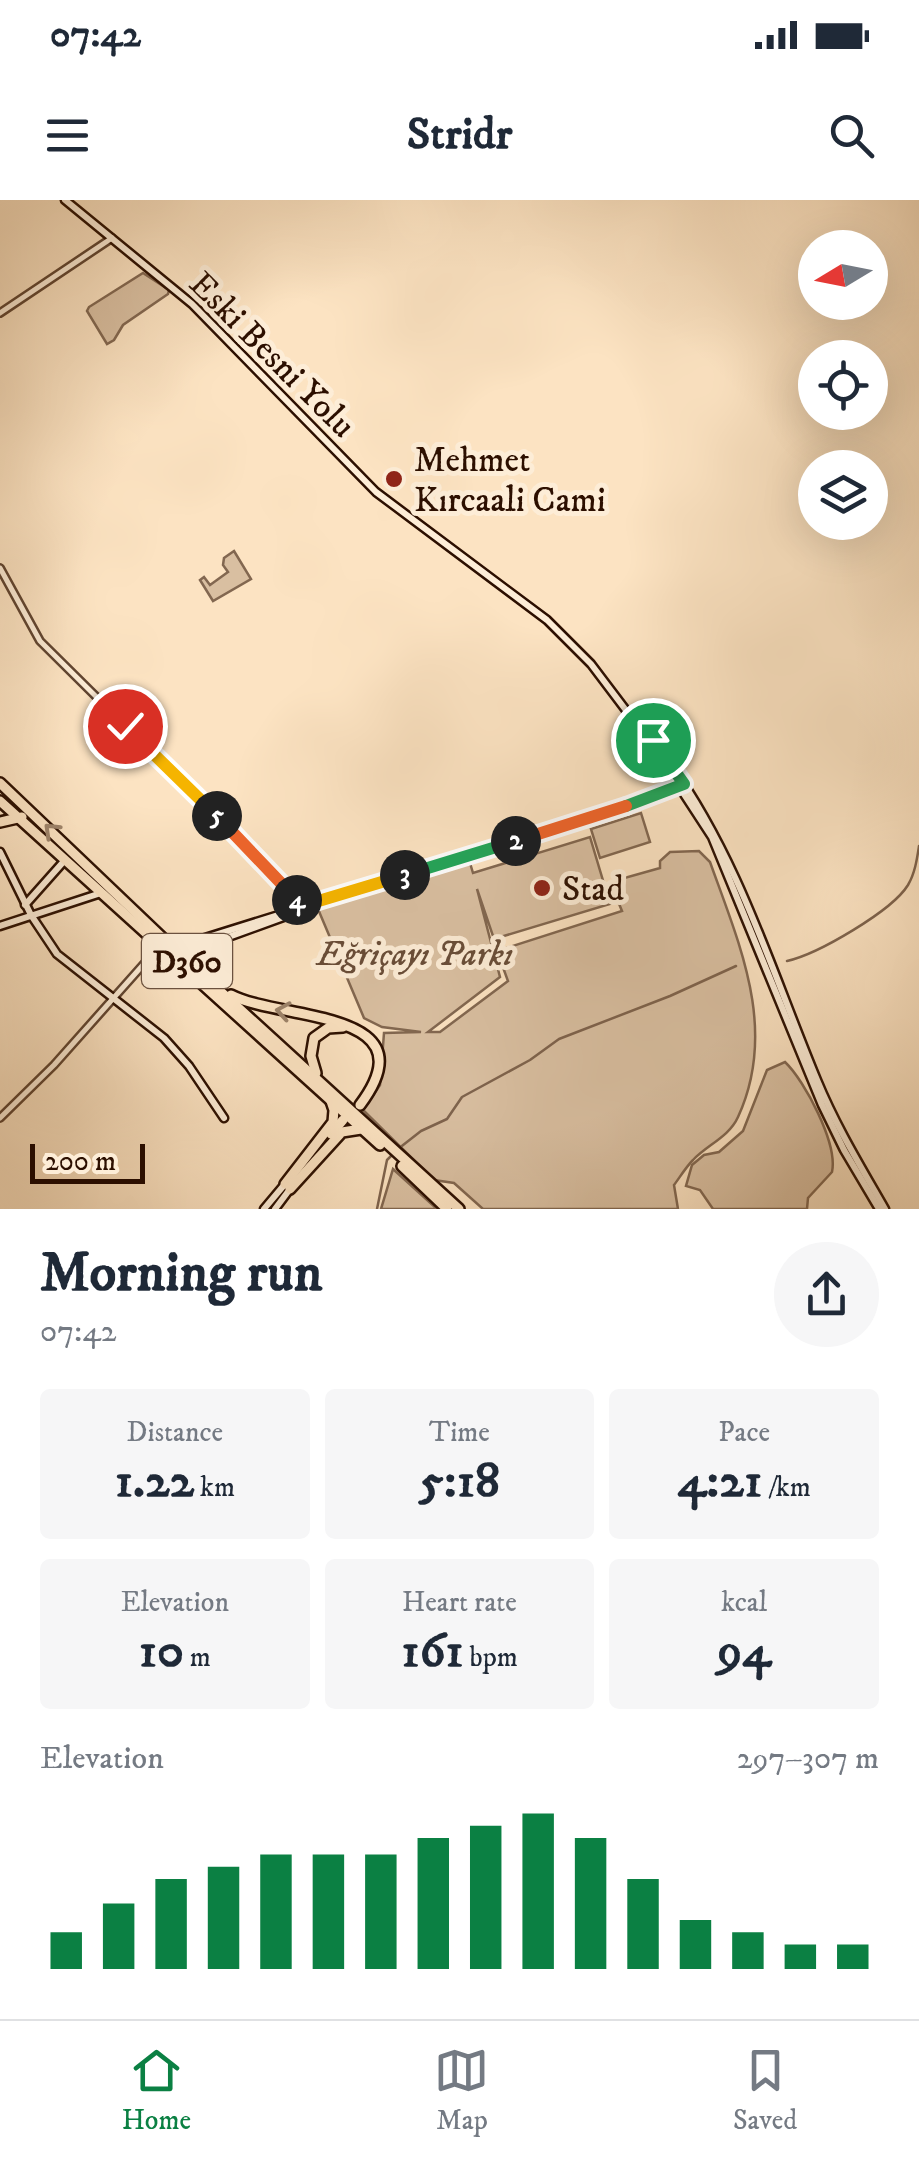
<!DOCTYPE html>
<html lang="en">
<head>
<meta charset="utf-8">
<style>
	body { margin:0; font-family:"IM FELL DW Pica",serif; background:#f6f6f7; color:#1f2937; height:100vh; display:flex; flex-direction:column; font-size:38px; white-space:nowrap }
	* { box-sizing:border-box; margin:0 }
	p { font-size:32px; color:#747a83 }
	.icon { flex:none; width:55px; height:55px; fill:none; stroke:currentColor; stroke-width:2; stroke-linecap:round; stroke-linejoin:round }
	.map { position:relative; height:1009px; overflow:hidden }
	.drawer { display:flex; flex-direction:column; background:#fff; flex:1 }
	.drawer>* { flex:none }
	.needle { width:65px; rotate:260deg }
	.buttons { position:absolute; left:798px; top:30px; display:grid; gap:20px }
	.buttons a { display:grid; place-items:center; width:90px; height:90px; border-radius:50%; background:#fff; box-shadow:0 10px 40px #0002; font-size:50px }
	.scale { position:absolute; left:30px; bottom:25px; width:115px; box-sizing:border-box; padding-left:10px; border:5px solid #2c0f00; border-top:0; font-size:28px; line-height:35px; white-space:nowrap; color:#2c0f00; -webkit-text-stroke:8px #fdedd7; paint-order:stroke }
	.pin { position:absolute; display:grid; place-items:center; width:85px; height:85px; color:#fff; margin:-42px; border:5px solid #fff; border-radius:50%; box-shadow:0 2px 10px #0007 }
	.km { position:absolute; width:50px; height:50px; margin:-25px; border-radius:50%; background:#222; color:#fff; font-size:28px; line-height:50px; text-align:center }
	.round { display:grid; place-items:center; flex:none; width:105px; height:105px; border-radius:52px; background:#f6f6f7 }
	.headline { display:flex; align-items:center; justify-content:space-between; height:170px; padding:0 40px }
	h1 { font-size:55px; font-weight:700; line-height:75px }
	.metrics { display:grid; grid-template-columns:repeat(3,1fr); gap:15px; height:170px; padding:10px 40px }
	.metrics div { display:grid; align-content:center; border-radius:10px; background:#f6f6f7; text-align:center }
	.metrics b { font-size:50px; font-weight:700 }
	.metrics small { font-size:28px; font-weight:400 }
	.metrics p { font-size:28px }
	.chart { height:280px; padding:20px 40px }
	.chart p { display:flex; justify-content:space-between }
	.chart svg { width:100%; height:180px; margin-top:10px; stroke:#0b8043; stroke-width:6 }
	.status { display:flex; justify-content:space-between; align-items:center; height:70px; padding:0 50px; background:#fff; direction:ltr }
	.status svg { height:28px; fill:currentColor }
	header { display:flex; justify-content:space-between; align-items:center; height:130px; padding:0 40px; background:#fff; font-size:45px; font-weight:700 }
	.menu { display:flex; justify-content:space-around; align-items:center; height:140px; border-top:2px solid #e0e1e3; background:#fff; font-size:28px; color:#747a83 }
	.menu a { display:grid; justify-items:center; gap:5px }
	.menu .on { color:#0b8043 }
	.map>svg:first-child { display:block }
	.green { fill:#d9bfa1; stroke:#826750; stroke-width:2.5 }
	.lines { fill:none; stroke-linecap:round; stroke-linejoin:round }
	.stream { stroke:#7e634d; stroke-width:2.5 }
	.tertiary-casing { stroke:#604430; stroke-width:10 }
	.secondary-casing { stroke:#2c0f00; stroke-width:11 }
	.trunk-casing { stroke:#2c0f00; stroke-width:14 }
	.tertiary { stroke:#fdedd7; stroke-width:5 }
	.secondary { stroke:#fdedd7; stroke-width:6 }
	.trunk { stroke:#fce3c2; stroke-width:9 }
	.oneway { stroke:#9e846b }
	.split-1-casing { stroke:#fff; stroke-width:20 }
	.split-2-casing { stroke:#fff; stroke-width:20 }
	.split-3-casing { stroke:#fff; stroke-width:20 }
	.split-4-casing { stroke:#fff; stroke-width:20 }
	.split-5-casing { stroke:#fff; stroke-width:20 }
	.split-6-casing { stroke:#fff; stroke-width:20 }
	.split-1 { stroke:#22a559; stroke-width:12 }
	.split-2 { stroke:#f0652b; stroke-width:12 }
	.split-3 { stroke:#22a559; stroke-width:12 }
	.split-4 { stroke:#f5b400; stroke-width:12 }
	.split-5 { stroke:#f0652b; stroke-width:12 }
	.split-6 { stroke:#f5b400; stroke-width:12 }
	.poi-dot { fill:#8f2418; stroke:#fdedd7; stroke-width:4 }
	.labels { text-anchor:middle; stroke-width:10; stroke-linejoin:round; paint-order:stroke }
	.shield { fill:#fdedd7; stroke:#6b5240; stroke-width:2.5 }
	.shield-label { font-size:32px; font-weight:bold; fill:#2c0f00 }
	.street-label { font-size:35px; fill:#2c0f00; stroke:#fdedd7 }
	.poi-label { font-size:35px; fill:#2c0f00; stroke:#fdedd7; text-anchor:start }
	.park-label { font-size:35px; font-style:italic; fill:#694d38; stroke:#fdedd7 }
</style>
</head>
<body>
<div class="status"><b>07:42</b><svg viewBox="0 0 49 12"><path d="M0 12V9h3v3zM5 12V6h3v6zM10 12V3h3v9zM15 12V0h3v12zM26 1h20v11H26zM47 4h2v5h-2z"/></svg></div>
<header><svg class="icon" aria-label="menu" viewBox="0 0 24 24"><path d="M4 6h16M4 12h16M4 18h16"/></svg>Stridr<svg class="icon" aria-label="search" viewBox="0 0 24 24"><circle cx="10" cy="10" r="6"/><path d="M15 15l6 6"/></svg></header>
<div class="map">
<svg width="919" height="1009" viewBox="0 0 919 1009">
	<rect width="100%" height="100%" fill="#fce3c2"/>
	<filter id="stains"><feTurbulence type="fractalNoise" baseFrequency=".002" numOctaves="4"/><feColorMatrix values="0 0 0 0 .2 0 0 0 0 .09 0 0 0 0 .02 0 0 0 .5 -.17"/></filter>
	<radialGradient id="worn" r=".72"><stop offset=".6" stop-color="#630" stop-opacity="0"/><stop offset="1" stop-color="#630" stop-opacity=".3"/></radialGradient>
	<g class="green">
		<path d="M 143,73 L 169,90 L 168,94 L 123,125 L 114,140 L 107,144 L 87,111 L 89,107 Z"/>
		<path d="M 234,351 L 251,379 L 213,401 L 200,380 L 204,377 L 210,385 L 228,372 L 223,365 L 224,358 Z"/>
		<path d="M 641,613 L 650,642 L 600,658 L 591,629 Z"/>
		<path d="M 590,637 L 610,704 L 494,739 L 477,689 L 500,777 L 428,832 L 440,832 L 508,781 L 497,751 L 622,711 L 610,682 L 660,668 L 660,661 L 670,652 L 699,651 L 710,662 C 740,746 778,830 738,917 C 729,937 707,945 693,960 C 686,967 680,977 674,985 L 678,1009 L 483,1009 L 454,983 L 434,980 L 363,910 L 380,885 L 384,833 L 421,832 L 382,827 L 364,818 L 318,709 L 470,663 L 473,673 Z"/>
		<path d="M 785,862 C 805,881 838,944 832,972 L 808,998 L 807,1009 L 713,1009 L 700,990 L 686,986 L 692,965 L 704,955 L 719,952 L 743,931 L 767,870 Z"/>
		<path d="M 393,969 L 437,1009 L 381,1009 Z"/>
	</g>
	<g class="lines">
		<g class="stream">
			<path d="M 787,761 C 818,754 892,711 908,685 C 915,673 917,659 919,646"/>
			<path d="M 398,949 L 421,931 L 447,919 L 462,897 L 530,860 L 559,839 L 670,796 L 736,766"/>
			<path d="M 377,1009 L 387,960 L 393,954"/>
		</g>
		<defs>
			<g id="tertiary">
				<path d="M 0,113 L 112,38"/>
				<path d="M 0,368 L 40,441 L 255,654 L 302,706"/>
				<path d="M 0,918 L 54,865 L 158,748"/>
			</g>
			<g id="secondary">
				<path d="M 65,0 L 192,104 L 376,292 L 547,420 L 591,464 L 650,542 L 712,637 L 822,905 L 844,950 L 879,1009"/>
				<path d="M 669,562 C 739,659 772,772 817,880 C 836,926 861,967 885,1009"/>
				<path d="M 0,652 L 31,715 L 57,754 L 164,838 L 189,866 L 224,918"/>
				<path d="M 25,705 L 65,660"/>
				<path d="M 0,726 L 101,693"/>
				<path d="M 173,748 L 654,598 L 683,584"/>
				<path d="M 182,756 L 187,752 L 311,707"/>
				<path d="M 264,1009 L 285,984"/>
				<path d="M 275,1009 L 290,989"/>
			</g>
			<g id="trunk">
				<path d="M 0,583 L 173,748 L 459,1009"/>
				<path d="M 0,601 L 380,945"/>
				<path d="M 0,622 L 22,617"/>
				<path d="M 211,743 L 204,758 L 212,780"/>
				<path d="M 231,795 C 282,821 432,809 360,905"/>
				<path d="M 316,873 L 311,856 L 314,838 L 328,828 L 343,827"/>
				<path d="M 331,934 L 343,920"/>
				<path d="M 402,966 L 447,1009"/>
				<path d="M 285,984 L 333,922 L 334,910 L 331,901"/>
				<path d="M 290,989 L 342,932 L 361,929"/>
			</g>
		</defs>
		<use href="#tertiary" class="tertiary-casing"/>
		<use href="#secondary" class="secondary-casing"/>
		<use href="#trunk" class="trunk-casing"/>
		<use href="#tertiary" class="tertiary"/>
		<use href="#secondary" class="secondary"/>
		<use href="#trunk" class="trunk"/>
	</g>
	<defs><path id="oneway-chevron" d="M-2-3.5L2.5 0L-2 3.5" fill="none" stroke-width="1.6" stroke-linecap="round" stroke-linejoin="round" transform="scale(2.5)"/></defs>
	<g class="oneway">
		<use href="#oneway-chevron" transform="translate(51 630) rotate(-136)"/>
		<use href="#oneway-chevron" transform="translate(283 811) rotate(-170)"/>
	</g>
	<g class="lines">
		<defs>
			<path id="split-1" d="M 626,606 L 684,584 L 653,540"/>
			<path id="split-2" d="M 516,641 L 626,606"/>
			<path id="split-3" d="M 405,675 L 516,641"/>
			<path id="split-4" d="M 297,700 L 302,706 L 405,675"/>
			<path id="split-5" d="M 217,616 L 297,700"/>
			<path id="split-6" d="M 125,526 L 217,616"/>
		</defs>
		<use href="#split-1" class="split-1-casing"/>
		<use href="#split-2" class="split-2-casing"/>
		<use href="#split-3" class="split-3-casing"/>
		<use href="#split-4" class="split-4-casing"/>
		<use href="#split-5" class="split-5-casing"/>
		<use href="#split-6" class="split-6-casing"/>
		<use href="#split-1" class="split-1"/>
		<use href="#split-2" class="split-2"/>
		<use href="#split-3" class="split-3"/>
		<use href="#split-4" class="split-4"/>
		<use href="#split-5" class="split-5"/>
		<use href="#split-6" class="split-6"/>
	</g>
	<g class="poi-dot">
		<circle cx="394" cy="279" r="10"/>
		<circle cx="542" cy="688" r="10"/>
	</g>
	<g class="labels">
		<rect class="shield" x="142" y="734" width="90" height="54" rx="8"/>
		<g class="shield-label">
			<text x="187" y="772">D360</text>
		</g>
		<g class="street-label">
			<text transform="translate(273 154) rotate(45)" y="12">Eski Besni Yolu</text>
		</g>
		<g class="poi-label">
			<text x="414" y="271">Mehmet<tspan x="414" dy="40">Kırcaali Cami</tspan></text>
			<text x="562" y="700">Stad</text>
		</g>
		<g class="park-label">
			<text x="415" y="765">Eğriçayı Parkı</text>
		</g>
	</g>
	<rect width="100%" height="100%" filter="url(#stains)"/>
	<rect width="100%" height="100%" fill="url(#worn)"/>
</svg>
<div class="buttons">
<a><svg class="needle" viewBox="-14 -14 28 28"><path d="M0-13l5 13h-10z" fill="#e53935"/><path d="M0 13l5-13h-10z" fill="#747a83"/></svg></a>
<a><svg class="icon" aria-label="locate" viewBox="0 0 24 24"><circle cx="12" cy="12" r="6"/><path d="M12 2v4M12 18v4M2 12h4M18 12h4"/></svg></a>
<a><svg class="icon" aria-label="layers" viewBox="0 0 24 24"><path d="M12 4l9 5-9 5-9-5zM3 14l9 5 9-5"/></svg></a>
</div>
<div class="scale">200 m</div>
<div class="pin" style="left:653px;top:540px;background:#1e9e55"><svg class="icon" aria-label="arrive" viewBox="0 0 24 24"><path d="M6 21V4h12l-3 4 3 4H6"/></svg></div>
<div class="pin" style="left:125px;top:526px;background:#d93025"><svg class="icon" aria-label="check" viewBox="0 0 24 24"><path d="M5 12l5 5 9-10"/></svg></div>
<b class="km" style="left:516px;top:641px">2</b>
<b class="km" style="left:405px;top:675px">3</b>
<b class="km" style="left:297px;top:700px">4</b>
<b class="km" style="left:217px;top:616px">5</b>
</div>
<section class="drawer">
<div class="headline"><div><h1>Morning run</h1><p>07:42</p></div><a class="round"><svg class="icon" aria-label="share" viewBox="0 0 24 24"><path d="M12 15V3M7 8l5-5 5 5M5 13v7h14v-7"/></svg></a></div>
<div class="metrics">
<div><p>Distance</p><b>1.22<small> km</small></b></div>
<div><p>Time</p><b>5:18</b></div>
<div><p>Pace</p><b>4:21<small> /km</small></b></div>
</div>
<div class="metrics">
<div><p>Elevation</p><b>10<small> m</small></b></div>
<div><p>Heart rate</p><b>161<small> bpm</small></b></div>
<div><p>kcal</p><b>94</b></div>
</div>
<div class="chart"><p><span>Elevation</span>297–307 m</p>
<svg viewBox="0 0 160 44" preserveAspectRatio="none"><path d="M5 44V35M15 44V28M25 44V22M35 44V19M45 44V16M55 44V16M65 44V16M75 44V12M85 44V9M95 44V6M105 44V12M115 44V22M125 44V32M135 44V35M145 44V38M155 44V38"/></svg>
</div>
</section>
<nav class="menu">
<a class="on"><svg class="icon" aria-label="home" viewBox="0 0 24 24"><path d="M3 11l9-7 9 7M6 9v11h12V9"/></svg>Home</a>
<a><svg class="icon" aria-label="map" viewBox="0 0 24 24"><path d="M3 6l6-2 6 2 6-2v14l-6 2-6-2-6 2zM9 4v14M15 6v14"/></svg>Map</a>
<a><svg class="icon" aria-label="saved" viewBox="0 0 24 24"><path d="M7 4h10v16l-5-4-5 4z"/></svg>Saved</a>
</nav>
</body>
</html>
